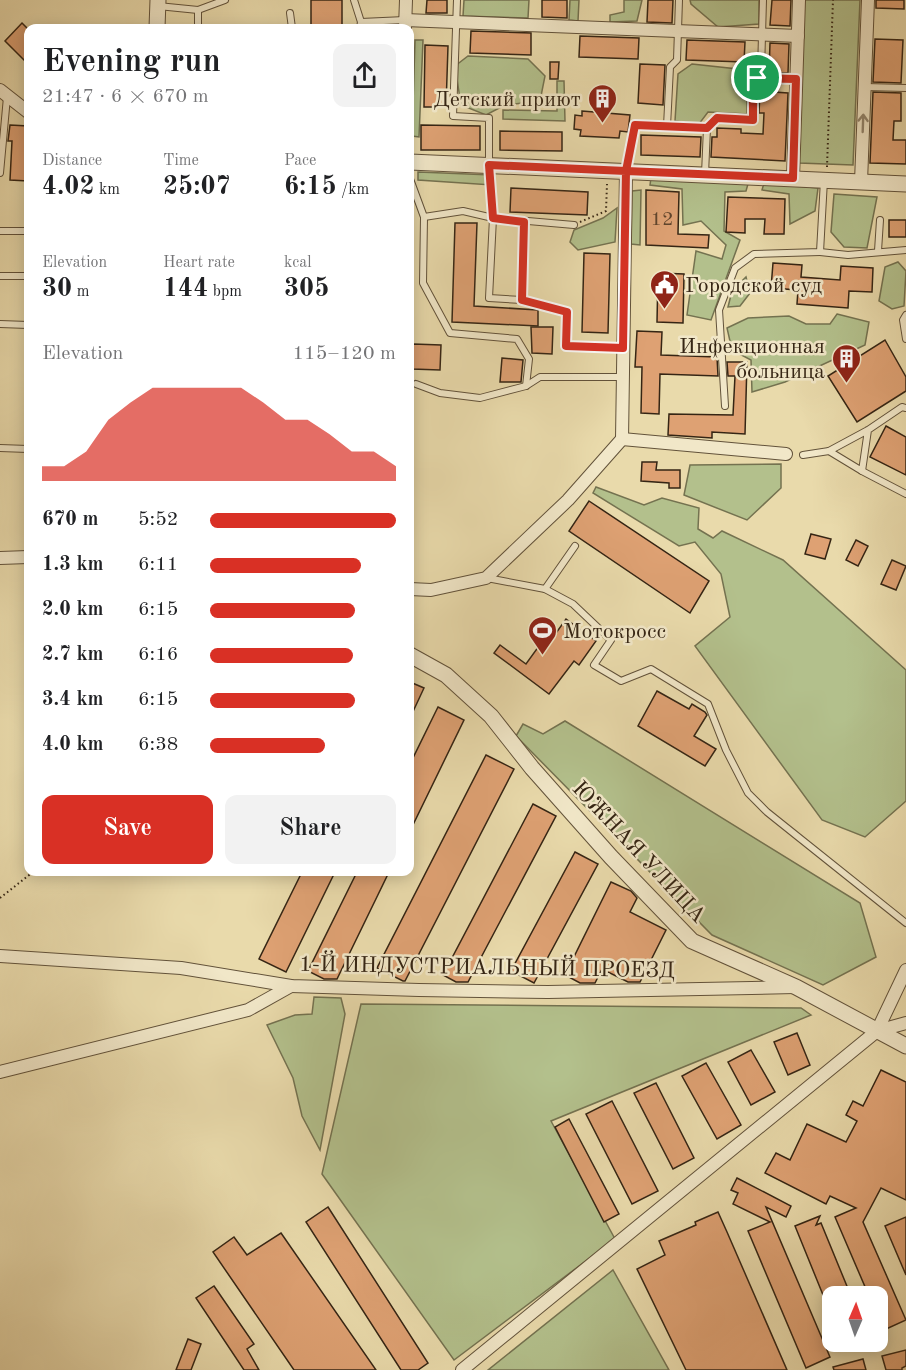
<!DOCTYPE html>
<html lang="en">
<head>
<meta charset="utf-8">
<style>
	body { margin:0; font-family:"Old Standard TT",serif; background:#f2f2f2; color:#202124; height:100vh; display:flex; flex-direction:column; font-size:22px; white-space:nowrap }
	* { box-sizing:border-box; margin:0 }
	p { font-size:20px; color:#757577 }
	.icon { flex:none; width:33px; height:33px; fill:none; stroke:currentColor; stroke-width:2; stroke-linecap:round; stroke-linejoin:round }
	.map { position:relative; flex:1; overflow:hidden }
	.panel { position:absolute; left:24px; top:24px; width:390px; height:852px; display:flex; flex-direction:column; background:#fff; border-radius:12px; box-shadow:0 3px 15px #0003 }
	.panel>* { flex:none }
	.needle { width:39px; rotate:2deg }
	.controls { position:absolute; left:822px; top:1286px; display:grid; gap:12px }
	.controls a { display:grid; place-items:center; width:66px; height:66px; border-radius:12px; background:#fff; box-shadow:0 3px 15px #0003; font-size:30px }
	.pin { position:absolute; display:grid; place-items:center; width:51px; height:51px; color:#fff; margin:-26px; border:3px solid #fff; border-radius:50%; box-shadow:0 2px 6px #0007 }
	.round { display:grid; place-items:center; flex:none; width:63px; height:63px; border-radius:12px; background:#f2f2f2 }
	.head { display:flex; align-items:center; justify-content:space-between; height:102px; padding:0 18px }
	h1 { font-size:33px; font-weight:800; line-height:45px }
	.figures { display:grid; grid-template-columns:repeat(3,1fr); gap:9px; height:102px; padding:6px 18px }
	.figures div { display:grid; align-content:center }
	.figures b { font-size:26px; font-weight:800 }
	.figures small { font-size:16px; font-weight:400 }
	.figures p { font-size:16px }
	.chart { height:168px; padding:12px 18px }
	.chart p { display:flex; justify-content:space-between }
	.chart svg { width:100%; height:108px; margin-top:6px; fill:#d93025; opacity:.7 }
	.cta { display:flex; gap:12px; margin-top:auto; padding:12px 18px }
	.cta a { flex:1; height:69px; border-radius:12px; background:#d93025; color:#fff; font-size:24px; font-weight:800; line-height:69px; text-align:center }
	.cta a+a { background:#f2f2f2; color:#202124 }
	ul { padding:0 18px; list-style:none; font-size:20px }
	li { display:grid; grid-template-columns:96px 72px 1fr; align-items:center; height:45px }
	li i { height:15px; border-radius:8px; background:#d93025 }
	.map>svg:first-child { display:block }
	.green { fill:#b3c08c; stroke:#747250; stroke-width:1.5 }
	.building { fill:#dea173; stroke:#352514; stroke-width:1.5 }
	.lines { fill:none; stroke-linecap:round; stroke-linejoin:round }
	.service-casing { stroke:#62523a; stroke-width:8 }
	.minor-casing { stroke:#62523a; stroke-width:14 }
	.tertiary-casing { stroke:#62523a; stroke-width:17 }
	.path { stroke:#352514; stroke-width:2; stroke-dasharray:1.5 3; stroke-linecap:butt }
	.service { stroke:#f1e7c8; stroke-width:6 }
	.minor { stroke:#f1e7c8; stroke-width:12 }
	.tertiary { stroke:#f1e7c8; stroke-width:15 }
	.oneway { stroke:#93866e }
	.route-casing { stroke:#fff; stroke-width:12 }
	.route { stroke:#d93025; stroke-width:8 }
	.labels { text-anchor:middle; stroke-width:5; stroke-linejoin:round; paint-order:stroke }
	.number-label { font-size:20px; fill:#5f442c }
	.poi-label { font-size:22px; fill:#352514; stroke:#f1e7c8; text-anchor:end }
	.street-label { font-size:22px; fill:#352514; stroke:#f1e7c8 }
</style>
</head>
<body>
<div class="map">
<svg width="906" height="1370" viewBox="0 0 906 1370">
	<rect width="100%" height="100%" fill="#e9daab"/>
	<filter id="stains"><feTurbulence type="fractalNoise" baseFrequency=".00333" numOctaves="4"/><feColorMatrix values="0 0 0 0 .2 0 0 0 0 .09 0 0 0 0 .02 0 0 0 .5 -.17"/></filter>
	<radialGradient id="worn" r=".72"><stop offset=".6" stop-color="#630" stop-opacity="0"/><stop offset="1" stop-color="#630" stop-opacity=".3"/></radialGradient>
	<g class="green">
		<path d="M 464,0 L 529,0 L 528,18 L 463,16 Z"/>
		<path d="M 570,0 L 579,0 L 578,21 L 569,20 Z"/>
		<path d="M 624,0 L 642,0 L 637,21 L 610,22 L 610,15 L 624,12 Z"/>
		<path d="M 690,0 L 759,0 L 759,24 L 718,27 L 691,4 Z"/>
		<path d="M 804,0 L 860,0 L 853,165 L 799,163 Z"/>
		<path d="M 415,40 L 423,40 L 419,137 L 412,136 Z"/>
		<path d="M 468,56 L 528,59 L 545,76 L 540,101 L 505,105 L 486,115 L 461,105 L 455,66 Z"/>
		<path d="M 692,64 L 747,70 L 747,114 L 708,112 L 699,124 L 675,121 L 678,74 Z"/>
		<path d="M 557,81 L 564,81 L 565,121 L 503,119 L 503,110 L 557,111 Z"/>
		<path d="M 418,172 L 492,175 L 492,185 L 418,180 Z"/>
		<path d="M 651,178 L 748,184 L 746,191 L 725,192 L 724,231 L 740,240 L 711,320 L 687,315 L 696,251 L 722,259 L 726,245 L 701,221 L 683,225 L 682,189 L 650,185 Z"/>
		<path d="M 764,183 L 818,188 L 815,211 L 790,224 L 789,194 L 762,190 Z"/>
		<path d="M 641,190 L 640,245 L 631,244 L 632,191 Z"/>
		<path d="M 834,194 L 877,197 L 867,248 L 844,247 L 831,232 Z"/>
		<path d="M 617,208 L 615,242 L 578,250 L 570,242 L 574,230 L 603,218 Z"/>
		<path d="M 898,262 L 906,271 L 904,306 L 892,309 L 879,301 L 885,267 Z"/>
		<path d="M 746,277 L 750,293 L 740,306 L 728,307 L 732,291 Z"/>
		<path d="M 837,314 L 869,322 L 865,345 L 785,382 L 752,392 L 751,360 L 732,350 L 727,328 L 748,318 L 789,316 L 806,324 L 830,324 Z"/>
		<path d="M 781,464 L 781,488 L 747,520 L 684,495 L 690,465 Z"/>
		<path d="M 596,487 L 644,505 L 662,498 L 699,508 L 698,529 L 713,538 L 722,531 L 783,560 L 906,670 L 906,801 L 865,837 L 822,820 L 695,646 L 730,617 L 721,574 L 695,542 L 679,546 L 593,493 Z"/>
		<path d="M 565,721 L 860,903 L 876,957 L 823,985 L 712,935 L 516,736 L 523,724 L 543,734 Z"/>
		<path d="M 314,997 L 341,998 L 345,1014 L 320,1150 L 302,1116 L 293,1078 L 267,1025 L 295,1015 L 312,1014 Z"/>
		<path d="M 361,1004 L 801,1008 L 811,1015 L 551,1121 L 615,1239 L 454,1360 L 322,1174 Z"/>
		<path d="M 613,1270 L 669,1370 L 488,1370 Z"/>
	</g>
	<g class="building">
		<rect x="311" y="0" width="31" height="28"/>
		<path d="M 427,0 L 447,0 L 447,13 L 426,13 Z"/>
		<path d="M 542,0 L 567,0 L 567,18 L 542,17 Z"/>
		<path d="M 648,0 L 673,0 L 672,23 L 647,22 Z"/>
		<path d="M 772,0 L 791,0 L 790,26 L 770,25 Z"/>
		<path d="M 876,0 L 904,0 L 904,9 L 876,8 Z"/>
		<path d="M 22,23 L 28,29 L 28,64 L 5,41 Z"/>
		<path d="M 471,31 L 531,33 L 531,55 L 470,53 Z"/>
		<path d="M 580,36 L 639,38 L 638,59 L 579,57 Z"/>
		<path d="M 875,39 L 903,40 L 901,83 L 873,82 Z"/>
		<path d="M 687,40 L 745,42 L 744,62 L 686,60 Z"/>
		<path d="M 770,43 L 789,44 L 788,73 L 769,73 Z"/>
		<path d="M 425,45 L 448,46 L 446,107 L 424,107 Z"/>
		<path d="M 550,62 L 559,62 L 558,79 L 550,79 Z"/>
		<path d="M 640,64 L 665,65 L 663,105 L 638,103 Z"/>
		<path d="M 760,91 L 788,93 L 785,161 L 711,157 L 712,137 L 717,137 L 717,128 L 741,129 L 741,133 L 763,134 L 764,113 L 759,113 Z"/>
		<path d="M 873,92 L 901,93 L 901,121 L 894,121 L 893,140 L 906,140 L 906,164 L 870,163 Z"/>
		<path d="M 582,111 L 630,115 L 628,132 L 620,131 L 619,138 L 580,136 L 581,130 L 574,129 L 575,115 L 582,116 Z"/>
		<path d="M 10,125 L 28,126 L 28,181 L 10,180 L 12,141 L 8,141 Z"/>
		<path d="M 421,125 L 480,126 L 480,150 L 421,150 Z"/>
		<path d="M 500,131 L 562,132 L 562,151 L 500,150 Z"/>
		<path d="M 641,135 L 701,137 L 700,157 L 641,155 Z"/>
		<path d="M 511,188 L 588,192 L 587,215 L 510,212 Z"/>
		<path d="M 646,190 L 679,192 L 678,234 L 709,235 L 708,248 L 646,245 Z"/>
		<path d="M 728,197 L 785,199 L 784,234 L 764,234 L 765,219 L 745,219 L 745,233 L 726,232 Z"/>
		<rect x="889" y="220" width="17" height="17"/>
		<path d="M 455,223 L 477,223 L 474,306 L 538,310 L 538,326 L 452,322 Z"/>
		<path d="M 584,253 L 610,254 L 608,333 L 582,332 Z"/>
		<path d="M 773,263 L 802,265 L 801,277 L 840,280 L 841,266 L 873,268 L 872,292 L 849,291 L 848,308 L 797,304 L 798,290 L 771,288 Z"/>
		<path d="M 658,273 L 684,274 L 683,323 L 657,322 Z"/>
		<path d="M 531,327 L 553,327 L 552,354 L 532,353 Z"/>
		<path d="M 637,331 L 662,332 L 661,355 L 717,357 L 718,376 L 660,374 L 659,414 L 641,413 L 642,367 L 635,367 Z"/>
		<path d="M 885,340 L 906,377 L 906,391 L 857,422 L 828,376 Z"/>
		<path d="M 413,344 L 441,345 L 440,370 L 412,369 Z"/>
		<path d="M 502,358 L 523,360 L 521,382 L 500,382 Z"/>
		<path d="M 727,362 L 747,362 L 745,434 L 712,432 L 712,438 L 668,435 L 669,414 L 733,415 L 735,376 L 728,376 Z"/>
		<path d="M 886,426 L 906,437 L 906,475 L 870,457 Z"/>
		<path d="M 642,462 L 657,462 L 656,470 L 680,470 L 680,488 L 669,488 L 669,483 L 641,481 Z"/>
		<path d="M 589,501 L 709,581 L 690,613 L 569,531 Z"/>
		<path d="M 811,534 L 831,539 L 825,559 L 805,554 Z"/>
		<path d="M 856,540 L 868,546 L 858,566 L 846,560 Z"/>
		<path d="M 892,560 L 906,566 L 896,590 L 881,584 Z"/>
		<path d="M 566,619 L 596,641 L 579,665 L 574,661 L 549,694 L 494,653 L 500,645 L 526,664 L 544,639 L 549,643 Z"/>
		<path d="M 410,682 L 424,688 L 410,718 Z"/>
		<path d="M 657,691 L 689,709 L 692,704 L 705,712 L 707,715 L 694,736 L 716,749 L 705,766 L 638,726 Z"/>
		<path d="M 438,707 L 464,720 L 410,831 L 410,764 Z"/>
		<path d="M 486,755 L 514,769 L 405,981 L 403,981 L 377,968 Z"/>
		<path d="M 533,804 L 556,816 L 468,982 L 456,982 L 443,975 Z"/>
		<path d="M 575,852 L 598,864 L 534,983 L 511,971 Z"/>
		<path d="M 302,872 L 335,872 L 286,972 L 259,959 Z"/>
		<path d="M 357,872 L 389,872 L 337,979 L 324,979 L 308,971 Z"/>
		<path d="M 611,882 L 631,891 L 637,898 L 630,912 L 666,930 L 640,982 L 628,982 L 602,969 L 595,983 L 580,983 L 565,975 Z"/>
		<path d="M 797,1033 L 810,1065 L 788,1075 L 774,1042 Z"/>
		<path d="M 751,1050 L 775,1092 L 751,1105 L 728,1062 Z"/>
		<path d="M 706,1063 L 741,1125 L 717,1139 L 682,1076 Z"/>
		<path d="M 881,1070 L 906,1082 L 906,1200 L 881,1188 L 863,1222 L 906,1320 L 884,1330 L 878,1315 L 878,1296 L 869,1296 L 835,1217 L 856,1208 L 830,1196 L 826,1204 L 765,1173 L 776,1153 L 790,1160 L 807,1124 L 846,1142 L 857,1121 L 846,1115 L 853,1101 L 863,1106 Z"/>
		<path d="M 656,1083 L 694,1158 L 673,1169 L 634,1093 Z"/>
		<path d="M 612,1101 L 658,1191 L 632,1204 L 586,1114 Z"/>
		<path d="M 569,1119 L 619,1214 L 604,1222 L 555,1127 Z"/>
		<path d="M 737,1178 L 791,1206 L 786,1217 L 766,1207 L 830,1357 L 806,1368 L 748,1231 L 770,1222 L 733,1204 L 738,1193 L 731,1190 Z"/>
		<path d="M 328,1207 L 428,1363 L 418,1370 L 401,1370 L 306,1222 Z"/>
		<path d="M 718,1212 L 727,1232 L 787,1370 L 686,1370 L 637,1269 L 665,1255 L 659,1241 L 696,1225 L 695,1222 Z"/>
		<path d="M 820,1216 L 816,1225 L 821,1223 L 851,1296 L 832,1296 L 832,1317 L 795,1226 Z"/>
		<path d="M 906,1217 L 906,1275 L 885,1226 Z"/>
		<path d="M 281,1233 L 376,1370 L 294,1370 L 213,1252 L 234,1237 L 247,1255 Z"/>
		<path d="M 214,1286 L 254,1344 L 247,1349 L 259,1370 L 244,1370 L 196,1298 Z"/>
		<path d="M 188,1339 L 201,1344 L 191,1370 L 176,1370 Z"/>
		<path d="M 906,1350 L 906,1366 L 902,1368 L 902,1370 L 886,1370 L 882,1356 Z"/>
		<path d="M 863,1359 L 866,1370 L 834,1370 L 833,1367 Z"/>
	</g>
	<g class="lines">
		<defs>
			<g id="service">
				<path d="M 354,0 L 361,22"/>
				<path d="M 457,0 L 453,116 L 489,118 L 489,165 L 493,218 L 574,225"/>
				<path d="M 158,6 L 198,10 L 225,0"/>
				<path d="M 198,10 L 198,28"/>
				<path d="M 290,13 L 292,28"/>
				<path d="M 360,28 L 361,22 L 405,20"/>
				<path d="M 757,78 L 796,79"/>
				<path d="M 865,87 L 906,88"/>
				<path d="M 667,126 L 707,128 L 717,118 L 752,120 L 753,88 L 761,71 L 763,0"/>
				<path d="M 626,171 L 635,125 L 667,126 L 670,67 L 677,60 L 679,0"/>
				<path d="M 0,173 L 7,97"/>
				<path d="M 705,174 L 707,128"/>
				<path d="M 410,179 L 424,217 L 423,283 L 450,333 L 517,339 L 529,359 L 526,386"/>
				<path d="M 424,217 L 463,211 L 493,218 L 489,298 L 522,300 L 567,312 L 565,346 L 623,348"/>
				<path d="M 0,231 L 28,231"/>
				<path d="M 878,251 L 880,220"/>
				<path d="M 820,252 L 848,255 L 906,250"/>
				<path d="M 0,276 L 28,276"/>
				<path d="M 522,300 L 524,222"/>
				<path d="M 906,315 L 903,320 L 906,339"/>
				<path d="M 0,324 L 28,325"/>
				<path d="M 416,384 L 440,393 L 480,398 L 526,386 L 540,377 L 623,377"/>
				<path d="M 725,406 L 719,310 L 735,268 L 754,254 L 820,252 L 824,180"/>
				<path d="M 868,430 L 862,471 L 829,451 L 868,430 L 902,407 L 906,408"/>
				<path d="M 0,448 L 28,449"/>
				<path d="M 803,455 L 829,451"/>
				<path d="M 862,471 L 906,494"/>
				<path d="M 487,578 L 545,589 L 573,604 L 611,640 L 594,665 L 621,681 L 651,669 L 708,704 L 726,750 L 748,793 L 767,812 L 906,923"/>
				<path d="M 545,589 L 575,546"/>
			</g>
			<g id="minor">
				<path d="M 405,20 L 798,36"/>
				<path d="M 405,28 L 406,0"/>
				<path d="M 0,90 L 28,112"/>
				<path d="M 793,178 L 799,0"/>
				<path d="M 861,182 L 868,0"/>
				<path d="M 622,439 L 626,171"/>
				<path d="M 622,439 L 786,454"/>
				<path d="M 0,558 L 28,557"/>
				<path d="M 410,589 L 431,590 L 486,578 L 568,500 L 622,439"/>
				<path d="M 0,956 L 181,968 L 291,986 L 419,990 L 548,992 L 795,987"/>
				<path d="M 877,1031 L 906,970"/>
				<path d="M 0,1072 L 248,1010 L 291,986"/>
				<path d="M 462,1370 L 877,1031 L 906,1023"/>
			</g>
			<g id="tertiary">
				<path d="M 157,28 L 158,0"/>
				<path d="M 410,162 L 906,184"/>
				<path d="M 410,655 L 446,675 L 491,716 L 532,768 L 611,857 L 692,941 L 796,987 L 906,1046"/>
			</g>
		</defs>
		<use href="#service" class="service-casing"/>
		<use href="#minor" class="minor-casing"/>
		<use href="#tertiary" class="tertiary-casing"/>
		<g class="path">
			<path d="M 827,167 L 833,0"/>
			<path d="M 580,222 L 606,211 L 607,184"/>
			<path d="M 0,898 L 33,872"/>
		</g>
		<use href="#service" class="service"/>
		<use href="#minor" class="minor"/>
		<use href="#tertiary" class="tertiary"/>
	</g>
	<defs><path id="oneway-shaft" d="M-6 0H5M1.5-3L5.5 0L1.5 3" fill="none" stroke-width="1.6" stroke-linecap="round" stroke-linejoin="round" transform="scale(1.5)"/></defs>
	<use class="oneway" href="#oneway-shaft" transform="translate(863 123) rotate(-88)"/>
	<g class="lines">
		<defs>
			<path id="route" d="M 757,78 L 753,88 L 753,120 L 717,118 L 707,128 L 635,125 L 626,171 L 489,165 L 493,218 L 524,222 L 522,300 L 567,312 L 566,346 L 623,348 L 626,171 L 793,178 L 796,79 L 757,78"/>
		</defs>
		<use href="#route" class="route-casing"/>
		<use href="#route" class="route"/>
	</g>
	<defs>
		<symbol id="building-pin" viewBox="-11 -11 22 30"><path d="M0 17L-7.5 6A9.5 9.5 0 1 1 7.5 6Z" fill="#8f2418" stroke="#f1e7c8"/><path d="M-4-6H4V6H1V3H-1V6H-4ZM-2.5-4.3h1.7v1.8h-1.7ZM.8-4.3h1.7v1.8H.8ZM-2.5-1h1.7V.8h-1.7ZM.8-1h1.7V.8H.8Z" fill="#fff"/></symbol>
		<symbol id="civic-pin" viewBox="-11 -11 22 30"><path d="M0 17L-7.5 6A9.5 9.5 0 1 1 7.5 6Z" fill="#8f2418" stroke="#f1e7c8"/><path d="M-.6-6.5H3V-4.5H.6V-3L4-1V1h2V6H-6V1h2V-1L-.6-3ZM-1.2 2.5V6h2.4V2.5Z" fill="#fff"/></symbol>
		<symbol id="stadium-pin" viewBox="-11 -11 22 30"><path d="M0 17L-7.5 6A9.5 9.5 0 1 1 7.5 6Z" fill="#8f2418" stroke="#f1e7c8"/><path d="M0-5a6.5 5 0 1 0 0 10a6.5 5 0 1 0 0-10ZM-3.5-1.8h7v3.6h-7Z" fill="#fff"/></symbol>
	</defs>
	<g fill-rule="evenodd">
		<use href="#building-pin" x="586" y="82" width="33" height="45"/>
		<use href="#civic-pin" x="648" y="268" width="33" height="45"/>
		<use href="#building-pin" x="830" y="342" width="33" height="45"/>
		<use href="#stadium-pin" x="526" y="614" width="33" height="45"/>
	</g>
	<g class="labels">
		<g class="number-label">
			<text x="662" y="225">12</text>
		</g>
		<g class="poi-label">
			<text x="581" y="106">Детский приют</text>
			<text x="685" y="292" text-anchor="start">Городской суд</text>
			<text x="825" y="353">Инфекционная<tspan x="825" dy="25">больница</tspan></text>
			<text x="563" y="638" text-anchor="start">Мотокросс</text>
		</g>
		<g class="street-label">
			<text transform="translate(640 851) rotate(47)" y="8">ЮЖНАЯ УЛИЦА</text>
			<text transform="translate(487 966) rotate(1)" y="8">1-Й ИНДУСТРИАЛЬНЫЙ ПРОЕЗД</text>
		</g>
	</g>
	<rect width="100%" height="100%" filter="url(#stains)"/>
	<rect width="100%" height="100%" fill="url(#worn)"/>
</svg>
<div class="controls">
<a><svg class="needle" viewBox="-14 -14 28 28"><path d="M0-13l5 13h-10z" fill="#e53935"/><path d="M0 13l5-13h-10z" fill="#757577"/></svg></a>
</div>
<div class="pin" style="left:757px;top:78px;background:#1e9e55"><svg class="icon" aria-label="arrive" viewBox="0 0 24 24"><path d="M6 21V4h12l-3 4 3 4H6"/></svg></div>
<section class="panel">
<div class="head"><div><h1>Evening run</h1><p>21:47 · 6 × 670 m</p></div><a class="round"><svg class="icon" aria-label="share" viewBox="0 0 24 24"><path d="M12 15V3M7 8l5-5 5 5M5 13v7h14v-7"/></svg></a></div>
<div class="figures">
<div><p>Distance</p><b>4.02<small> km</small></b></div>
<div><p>Time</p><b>25:07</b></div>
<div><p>Pace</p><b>6:15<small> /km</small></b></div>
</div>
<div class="figures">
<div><p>Elevation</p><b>30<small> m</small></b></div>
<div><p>Heart rate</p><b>144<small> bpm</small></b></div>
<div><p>kcal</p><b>305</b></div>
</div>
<div class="chart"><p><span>Elevation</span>115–120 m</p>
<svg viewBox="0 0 160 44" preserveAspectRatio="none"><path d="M0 44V38L10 38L20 32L30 19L40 12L50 6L60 6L70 6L80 6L90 6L100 12L110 19L120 19L130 25L140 32L150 32L160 38V44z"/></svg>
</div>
<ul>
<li><b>670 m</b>5:52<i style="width:100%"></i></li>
<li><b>1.3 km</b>6:11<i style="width:81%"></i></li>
<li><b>2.0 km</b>6:15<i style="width:78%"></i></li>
<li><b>2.7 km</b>6:16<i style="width:77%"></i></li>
<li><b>3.4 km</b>6:15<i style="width:78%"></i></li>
<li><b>4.0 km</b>6:38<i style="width:62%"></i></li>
</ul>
<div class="cta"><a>Save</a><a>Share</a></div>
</section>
</div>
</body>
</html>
